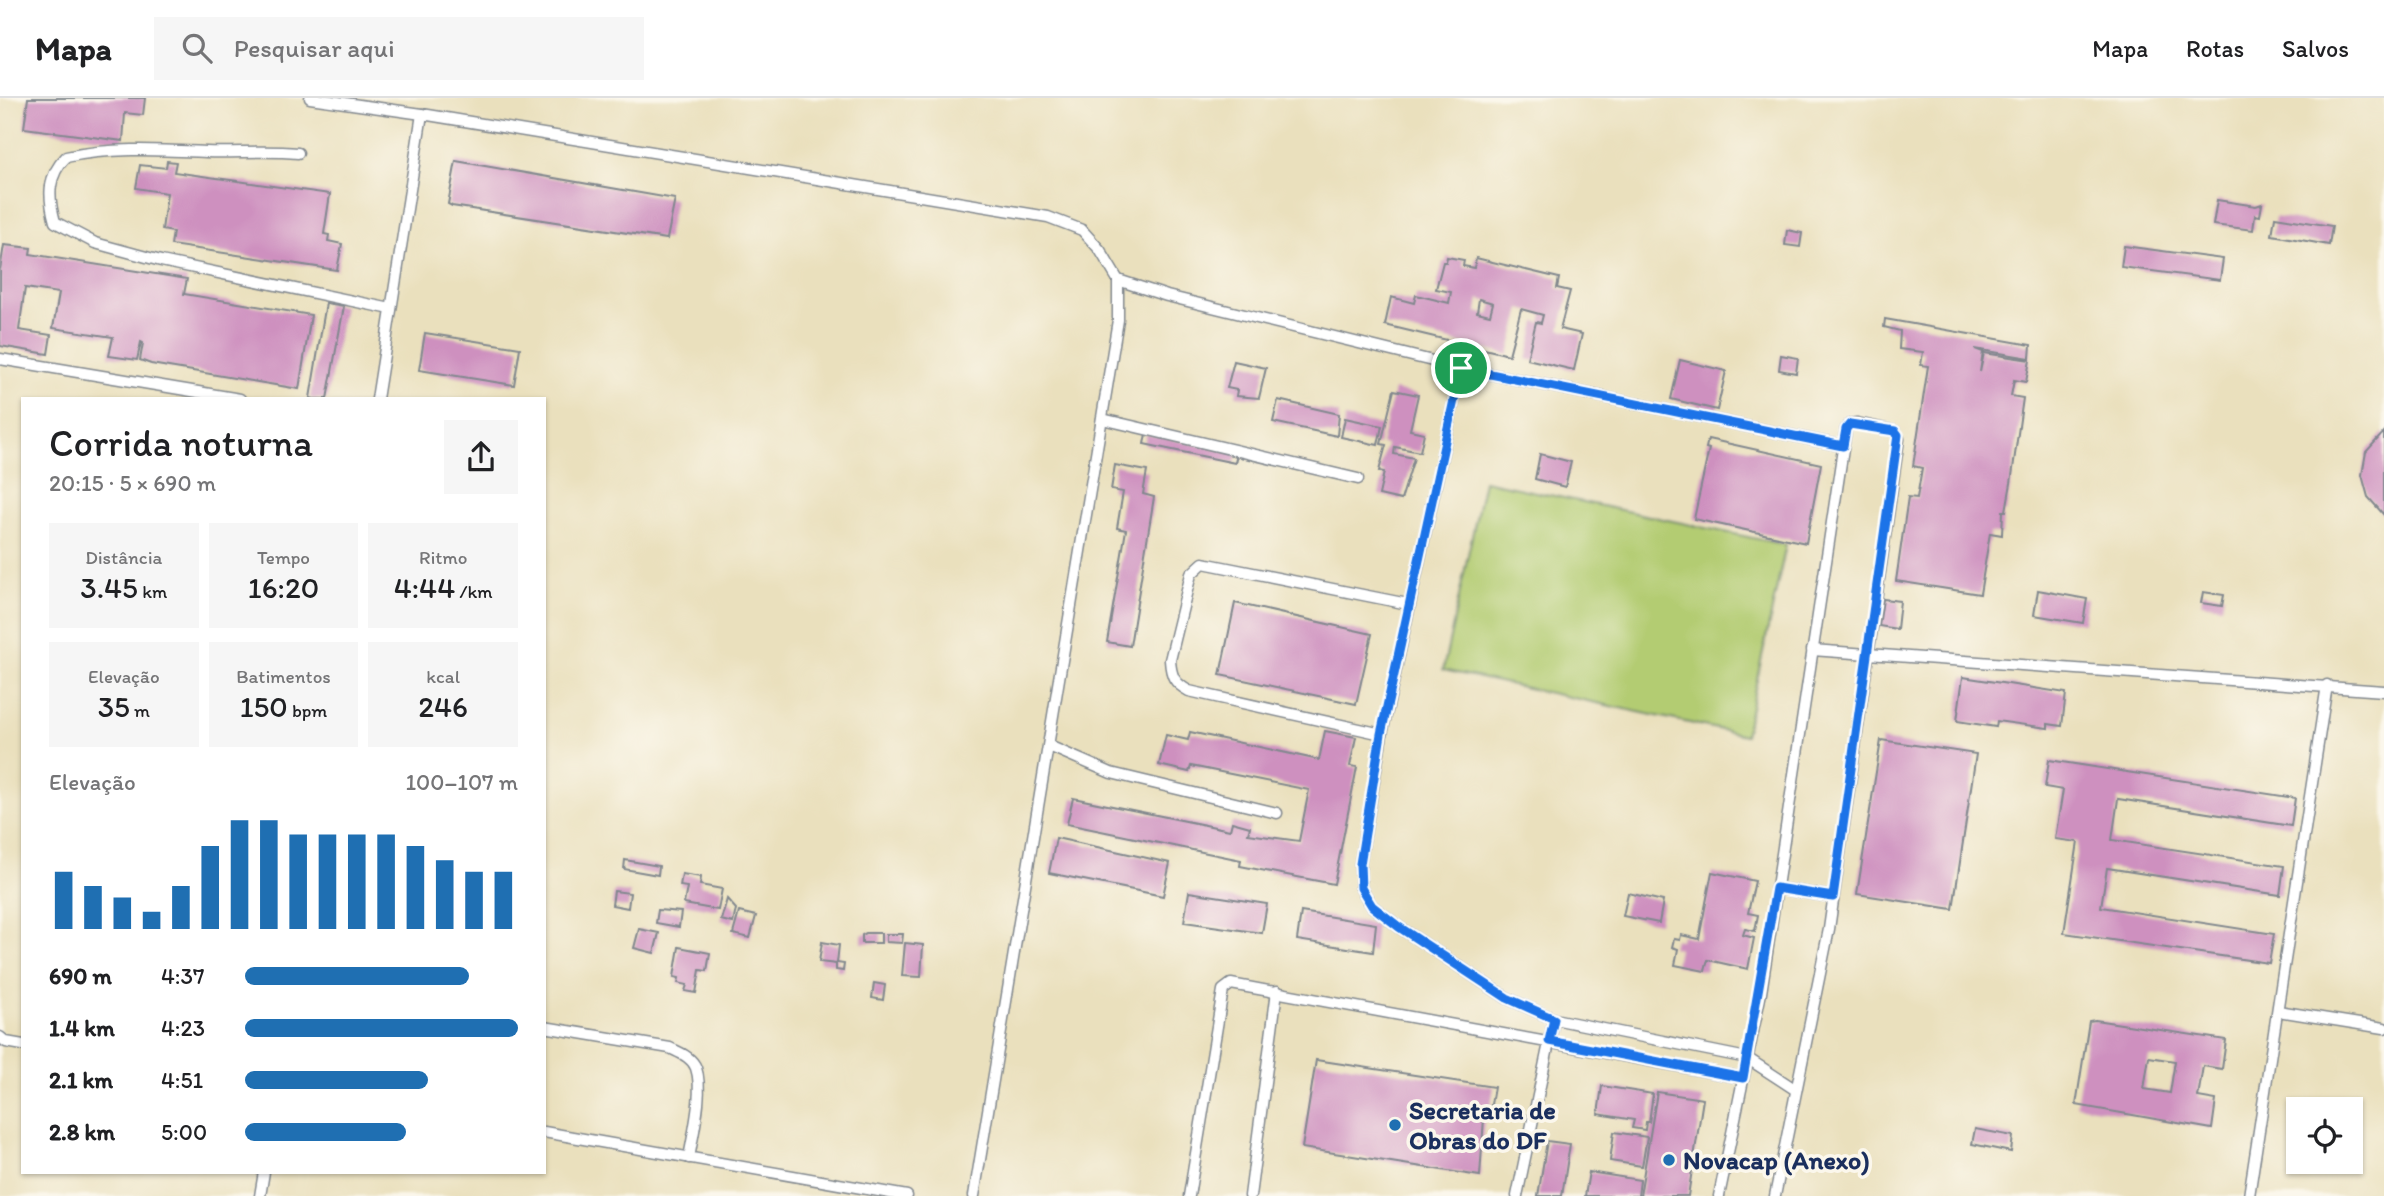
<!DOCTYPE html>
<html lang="pt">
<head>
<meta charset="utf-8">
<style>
	body { margin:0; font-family:Itim,sans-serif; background:#f6f6f6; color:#202124; height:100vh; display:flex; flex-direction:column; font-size:26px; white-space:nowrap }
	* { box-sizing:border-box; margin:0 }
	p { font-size:23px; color:#757577 }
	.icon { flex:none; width:38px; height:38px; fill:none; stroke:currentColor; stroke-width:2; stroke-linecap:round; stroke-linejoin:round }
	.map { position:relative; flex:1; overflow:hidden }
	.drawer { position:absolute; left:21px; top:299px; width:525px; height:777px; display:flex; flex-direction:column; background:#fff; border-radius:0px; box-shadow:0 2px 5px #0004 }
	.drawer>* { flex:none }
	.tools { position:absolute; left:2286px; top:999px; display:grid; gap:14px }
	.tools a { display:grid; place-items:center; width:77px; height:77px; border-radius:0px; background:#fff; box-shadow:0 2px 5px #0004; font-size:35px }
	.pin { position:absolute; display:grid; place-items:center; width:60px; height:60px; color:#fff; margin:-30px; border:4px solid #fff; border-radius:50%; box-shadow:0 2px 7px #0007 }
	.round { display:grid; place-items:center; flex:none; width:74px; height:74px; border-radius:0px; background:#f6f6f6 }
	.headline { display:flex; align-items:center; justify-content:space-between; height:119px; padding:0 28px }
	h1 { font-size:38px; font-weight:600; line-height:52px }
	.stats { display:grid; grid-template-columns:repeat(3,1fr); gap:10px; height:119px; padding:7px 28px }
	.stats div { display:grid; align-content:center; border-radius:0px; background:#f6f6f6; text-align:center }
	.stats b { font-size:30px; font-weight:600 }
	.stats small { font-size:19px; font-weight:400 }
	.stats p { font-size:19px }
	.chart { height:196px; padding:14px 28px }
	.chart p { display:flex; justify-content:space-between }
	.chart svg { width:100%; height:126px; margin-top:7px; stroke:#1f6fb2; stroke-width:6 }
	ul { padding:0 28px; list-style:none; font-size:23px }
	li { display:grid; grid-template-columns:112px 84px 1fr; align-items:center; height:52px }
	li i { height:18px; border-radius:9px; background:#1f6fb2 }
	header { display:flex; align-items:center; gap:42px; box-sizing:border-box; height:98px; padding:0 35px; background:#fff; border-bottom:2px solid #e0e0e0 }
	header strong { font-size:33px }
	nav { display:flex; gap:38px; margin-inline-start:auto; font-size:24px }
	.search { width:490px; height:63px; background:#f6f6f6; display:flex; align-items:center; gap:18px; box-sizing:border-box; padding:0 24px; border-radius:0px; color:#757577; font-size:26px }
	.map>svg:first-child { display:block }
	.green { fill:#b3cc72; stroke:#677e68; stroke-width:2 }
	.building { fill:#ce90bf; fill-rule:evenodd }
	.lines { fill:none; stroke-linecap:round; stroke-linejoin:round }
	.service-casing { stroke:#82888e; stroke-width:13 }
	.service { stroke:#fff; stroke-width:10 }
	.route-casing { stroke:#fff; stroke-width:14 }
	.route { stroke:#1a73e8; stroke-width:9 }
	.poi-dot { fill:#1f6fb2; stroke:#fbf7ec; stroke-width:2.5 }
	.labels { text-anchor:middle; stroke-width:7; stroke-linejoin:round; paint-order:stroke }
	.poi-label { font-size:26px; font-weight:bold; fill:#1b2f5e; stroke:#fbf7ec; text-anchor:start }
</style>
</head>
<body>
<header>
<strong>Mapa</strong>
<div class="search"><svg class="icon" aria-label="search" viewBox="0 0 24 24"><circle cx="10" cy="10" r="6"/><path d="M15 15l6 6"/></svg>Pesquisar aqui</div>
<nav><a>Mapa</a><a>Rotas</a><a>Salvos</a></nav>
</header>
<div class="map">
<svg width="2384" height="1098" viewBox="0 0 2384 1098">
	<rect width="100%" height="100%" fill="#fbf7ec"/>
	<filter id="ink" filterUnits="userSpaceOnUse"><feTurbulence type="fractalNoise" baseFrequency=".0143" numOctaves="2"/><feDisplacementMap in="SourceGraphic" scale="14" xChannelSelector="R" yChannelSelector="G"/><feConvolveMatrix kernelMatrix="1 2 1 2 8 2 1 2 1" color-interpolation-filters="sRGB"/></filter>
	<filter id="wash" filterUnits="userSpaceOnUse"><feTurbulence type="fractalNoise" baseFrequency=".00686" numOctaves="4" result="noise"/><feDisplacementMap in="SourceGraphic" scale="28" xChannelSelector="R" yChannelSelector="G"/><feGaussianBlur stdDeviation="1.57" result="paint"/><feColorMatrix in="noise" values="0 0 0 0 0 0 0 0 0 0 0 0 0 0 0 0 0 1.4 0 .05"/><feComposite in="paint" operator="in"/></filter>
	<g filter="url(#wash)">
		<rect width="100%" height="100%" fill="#eae0bd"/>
		<path class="green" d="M 1484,383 L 1786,447 L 1745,637 L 1443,572 Z"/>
		<g id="blocks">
			<g class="building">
				<path d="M 28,0 L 145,0 L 143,17 L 125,15 L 123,43 L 24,30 Z"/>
				<path d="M 167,63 L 176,64 L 174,74 L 330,96 L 324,136 L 329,137 L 328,143 L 342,146 L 337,172 L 171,147 L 173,134 L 162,132 L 167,95 L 136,90 L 140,67 L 166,70 Z"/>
				<path d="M 456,63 L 675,101 L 667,141 L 452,108 L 448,106 Z"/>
				<path d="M 2217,102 L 2256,108 L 2262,106 L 2260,118 L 2255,117 L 2253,132 L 2213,127 Z"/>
				<path d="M 2275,119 L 2332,128 L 2329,147 L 2272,137 Z"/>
				<path d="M 1787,132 L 1802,135 L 1800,149 L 1785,147 Z"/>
				<path d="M 4,147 L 31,150 L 30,156 L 187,181 L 184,196 L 311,217 L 299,291 L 151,266 L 140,262 L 143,245 L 141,244 L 137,262 L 109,258 L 113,239 L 53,230 L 59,195 L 25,190 L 19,232 L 51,237 L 48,256 L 0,248 L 0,172 Z"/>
				<path d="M 2124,148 L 2223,161 L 2220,182 L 2121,169 Z"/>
				<path d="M 1447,159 L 1464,162 L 1463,168 L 1474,170 L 1476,160 L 1559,180 L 1557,190 L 1570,193 L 1560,231 L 1582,236 L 1574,272 L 1527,261 L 1536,224 L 1541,225 L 1543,217 L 1521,211 L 1509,257 L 1385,227 L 1391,199 L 1414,205 L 1416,197 L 1449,205 L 1451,194 L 1436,191 L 1443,164 L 1446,164 ZM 1479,201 L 1493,205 L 1490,217 L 1477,214 Z"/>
				<path d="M 326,205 L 344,208 L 327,301 L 314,301 L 310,300 Z"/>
				<path d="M 1885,221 L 2031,247 L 2030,260 L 1975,251 L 1983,254 L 1980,274 L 1984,255 L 2030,262 L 2026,284 L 2014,282 L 2011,298 L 2023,300 L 2011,385 L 2006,413 L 2003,413 L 2002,437 L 1990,435 L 1980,496 L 1896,483 L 1908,399 L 1917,400 L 1922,370 L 1913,368 L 1928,268 L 1921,267 L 1923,254 L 1899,251 L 1900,233 L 1884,229 Z"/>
				<path d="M 425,235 L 520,250 L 514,287 L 419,272 Z"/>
				<path d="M 1781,257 L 1798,260 L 1796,275 L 1779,272 Z"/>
				<path d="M 1680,262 L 1726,273 L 1717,312 L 1671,301 Z"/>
				<path d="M 1234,263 L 1266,270 L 1259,300 L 1236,298 L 1237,292 L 1227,290 Z"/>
				<path d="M 1394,292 L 1418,297 L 1410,332 L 1424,335 L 1420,354 L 1395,349 L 1394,356 L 1414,360 L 1401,402 L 1379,397 L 1384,374 L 1379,373 L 1386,347 L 1381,346 Z"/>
				<path d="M 1278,302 L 1339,316 L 1337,338 L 1273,324 Z"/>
				<path d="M 1345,320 L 1382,328 L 1378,347 L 1341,339 Z"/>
				<path d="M 2384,334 L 2384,417 L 2368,399 L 2362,377 L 2366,354 Z"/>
				<path d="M 1146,336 L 1237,355 L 1235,365 L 1144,346 Z"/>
				<path d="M 1708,341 L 1821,366 L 1806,445 L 1694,421 L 1709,351 L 1706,350 Z"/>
				<path d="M 1540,356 L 1571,364 L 1565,389 L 1535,381 Z"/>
				<path d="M 1115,367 L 1147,373 L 1143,396 L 1154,399 L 1130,548 L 1107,544 L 1126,432 L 1117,430 L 1123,394 L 1111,392 Z"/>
				<path d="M 2038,492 L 2087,501 L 2083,525 L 2034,517 Z"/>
				<path d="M 2203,494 L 2224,497 L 2222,508 L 2201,505 Z"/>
				<path d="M 1883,501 L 1900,503 L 1897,531 L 1879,528 Z"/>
				<path d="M 1235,505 L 1372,536 L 1356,606 L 1220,577 Z"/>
				<path d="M 1963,579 L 2066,595 L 2062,628 L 2048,626 L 2048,630 L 1997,623 L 1996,629 L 1957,623 Z"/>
				<path d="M 1325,633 L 1356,639 L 1350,668 L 1357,669 L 1334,786 L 1240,768 L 1241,762 L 1067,726 L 1073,700 L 1230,732 L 1232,724 L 1250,729 L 1248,736 L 1299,743 L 1309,692 L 1191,668 L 1189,674 L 1159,667 L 1166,637 L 1188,642 L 1190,634 L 1319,662 Z"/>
				<path d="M 1881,642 L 1976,656 L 1953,811 L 1857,796 Z"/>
				<path d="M 2049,662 L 2295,700 L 2291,728 L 2118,701 L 2112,742 L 2284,768 L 2280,797 L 2107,770 L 2101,809 L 2274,836 L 2269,865 L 2064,835 L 2078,744 L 2055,741 L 2063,692 L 2045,689 Z"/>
				<path d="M 1056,740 L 1170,765 L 1163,798 L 1049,775 Z"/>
				<path d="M 625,762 L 659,768 L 658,777 L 624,771 Z"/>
				<path d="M 1712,774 L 1755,783 L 1748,815 L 1758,817 L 1755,833 L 1745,831 L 1743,837 L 1754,840 L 1748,871 L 1708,862 L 1705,873 L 1675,867 L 1678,851 L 1672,849 L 1674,841 L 1680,842 L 1681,837 L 1699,841 Z"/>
				<path d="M 682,776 L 701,779 L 700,787 L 722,791 L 718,812 L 684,806 L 687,789 L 680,788 Z"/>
				<path d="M 614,793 L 630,795 L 628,810 L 612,807 Z"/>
				<path d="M 1189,794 L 1267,806 L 1262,835 L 1184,824 Z"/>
				<path d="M 1628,795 L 1663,803 L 1659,825 L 1623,818 Z"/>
				<path d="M 727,801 L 736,811 L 733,825 L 721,822 Z"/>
				<path d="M 658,812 L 681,814 L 679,829 L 656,825 Z"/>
				<path d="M 739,814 L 756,818 L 750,840 L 733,836 Z"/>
				<path d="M 1301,814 L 1376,826 L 1373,854 L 1297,842 Z"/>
				<path d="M 639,831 L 659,835 L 654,855 L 634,850 Z"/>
				<path d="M 866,835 L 881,835 L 881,845 L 862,845 L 862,837 Z"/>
				<path d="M 886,836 L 903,836 L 902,845 L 886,844 Z"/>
				<path d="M 822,844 L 839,847 L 837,865 L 844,866 L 843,873 L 836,872 L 836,866 L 819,864 Z"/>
				<path d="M 905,845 L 923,847 L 921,879 L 902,878 Z"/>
				<path d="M 679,849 L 710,855 L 707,873 L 700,872 L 696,895 L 685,893 L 687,887 L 678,885 L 679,880 L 674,879 Z"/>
				<path d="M 874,885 L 885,887 L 883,902 L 872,900 Z"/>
				<path d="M 2095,922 L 2226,942 L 2222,971 L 2203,968 L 2198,999 L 2216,1002 L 2212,1031 L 2076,1007 L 2089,923 ZM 2149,959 L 2175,963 L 2170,995 L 2144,991 Z"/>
				<path d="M 1316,962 L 1494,989 L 1489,1018 L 1484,1020 L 1480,1078 L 1302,1050 Z"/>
				<path d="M 1602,988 L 1653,996 L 1649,1024 L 1646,1024 L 1645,1032 L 1632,1030 L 1634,1022 L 1598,1016 Z"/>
				<path d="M 1657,994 L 1703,1001 L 1688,1098 L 1640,1098 Z"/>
				<path d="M 1975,1031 L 2013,1038 L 2011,1054 L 1972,1046 Z"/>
				<path d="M 1614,1034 L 1647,1039 L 1642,1068 L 1610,1063 Z"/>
				<path d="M 1547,1043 L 1570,1046 L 1562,1098 L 1538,1098 Z"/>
				<path d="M 1589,1074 L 1640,1082 L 1638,1098 L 1585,1098 Z"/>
			</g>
		</g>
	</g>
	<g filter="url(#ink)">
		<use href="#blocks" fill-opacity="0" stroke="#82888e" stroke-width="2"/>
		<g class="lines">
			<defs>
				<g id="service">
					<path d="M 310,0 L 422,16"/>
					<path d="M 298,55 C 267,52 237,55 206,54 C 160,52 112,49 66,59 C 47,78 48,99 55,124 L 95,145 L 161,163 L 391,211"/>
					<path d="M 1118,182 L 1167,198 L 1461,270 L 1843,348"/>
					<path d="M 0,261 L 240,301"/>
					<path d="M 1461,270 L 1382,636 L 1360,766 L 1361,790 L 1372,808 L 1399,829 L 1507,900 L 1554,921 L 1517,1098"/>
					<path d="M 377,301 L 422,16 L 1048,119 L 1082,132 L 1100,152 L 1118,182 L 1118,222 L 974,1098"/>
					<path d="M 1102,321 L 1358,381"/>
					<path d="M 1812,552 L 2384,593"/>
					<path d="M 1382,636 L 1189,593 C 1174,585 1171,578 1170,562 L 1191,476 L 1203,465 L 1408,506"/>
					<path d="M 1049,648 L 1111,675 L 1277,715"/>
					<path d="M 1776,790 L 1833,799"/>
					<path d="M 2278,913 L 2384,930"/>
					<path d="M 1554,921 L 1747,960 L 1796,992"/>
					<path d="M 544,929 L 670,950 C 680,955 692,959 696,970 C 704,993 693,1036 689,1060"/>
					<path d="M 0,939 L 6,944 L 23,947"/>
					<path d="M 544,1034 L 907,1098"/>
					<path d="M 260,1098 L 264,1074"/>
					<path d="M 1189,1098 L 1223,892 L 1231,886 L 1743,980"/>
					<path d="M 1250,1098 L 1277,893"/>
					<path d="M 1719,1098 L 1761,895 L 1846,331 L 1850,326 L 1857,325 L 1895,333 L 1899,341 L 1829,831 L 1775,1098"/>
					<path d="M 2249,1098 L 2327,587"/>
				</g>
			</defs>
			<use href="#service" class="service-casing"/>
			<use href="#service" class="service"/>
		</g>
	</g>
	<g class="lines" filter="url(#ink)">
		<defs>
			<path id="route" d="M 1461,270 L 1843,348 L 1846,331 L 1850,326 L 1895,333 L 1898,337 L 1833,799 L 1776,790 L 1743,980 L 1549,943 L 1554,921 L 1507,900 L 1399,829 L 1372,808 L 1361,790 L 1360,766 L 1381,636 Z"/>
		</defs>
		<use href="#route" class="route-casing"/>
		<use href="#route" class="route"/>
	</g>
	<g class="poi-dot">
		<circle cx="1395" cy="1027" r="7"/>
		<circle cx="1669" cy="1062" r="7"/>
	</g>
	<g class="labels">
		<g class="poi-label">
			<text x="1409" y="1021">Secretaria de<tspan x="1409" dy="30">Obras do DF</tspan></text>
			<text x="1683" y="1071">Novacap (Anexo)</text>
		</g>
	</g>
</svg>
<div class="tools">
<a><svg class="icon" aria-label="locate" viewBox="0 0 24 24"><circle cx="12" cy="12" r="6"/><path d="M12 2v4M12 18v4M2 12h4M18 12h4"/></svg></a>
</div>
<div class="pin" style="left:1461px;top:270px;background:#1e9e55"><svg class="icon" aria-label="arrive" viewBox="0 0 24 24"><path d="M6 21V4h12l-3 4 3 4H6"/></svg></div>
<section class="drawer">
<div class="headline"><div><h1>Corrida noturna</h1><p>20:15 · 5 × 690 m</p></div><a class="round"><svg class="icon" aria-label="share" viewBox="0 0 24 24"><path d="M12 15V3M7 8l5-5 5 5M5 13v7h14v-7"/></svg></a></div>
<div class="stats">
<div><p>Distância</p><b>3.45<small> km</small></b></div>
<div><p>Tempo</p><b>16:20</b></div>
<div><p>Ritmo</p><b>4:44<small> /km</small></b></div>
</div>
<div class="stats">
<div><p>Elevação</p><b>35<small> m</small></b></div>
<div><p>Batimentos</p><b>150<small> bpm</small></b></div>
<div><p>kcal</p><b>246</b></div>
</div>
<div class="chart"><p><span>Elevação</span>100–107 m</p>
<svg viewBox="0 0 160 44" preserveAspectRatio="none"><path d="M5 44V24M15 44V29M25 44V33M35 44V38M45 44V29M55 44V15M65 44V6M75 44V6M85 44V11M95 44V11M105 44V11M115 44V11M125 44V15M135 44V20M145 44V24M155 44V24"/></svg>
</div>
<ul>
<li><b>690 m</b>4:37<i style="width:82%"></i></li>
<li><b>1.4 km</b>4:23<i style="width:100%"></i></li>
<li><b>2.1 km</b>4:51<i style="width:67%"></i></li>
<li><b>2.8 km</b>5:00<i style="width:59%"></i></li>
</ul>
</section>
</div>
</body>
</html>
